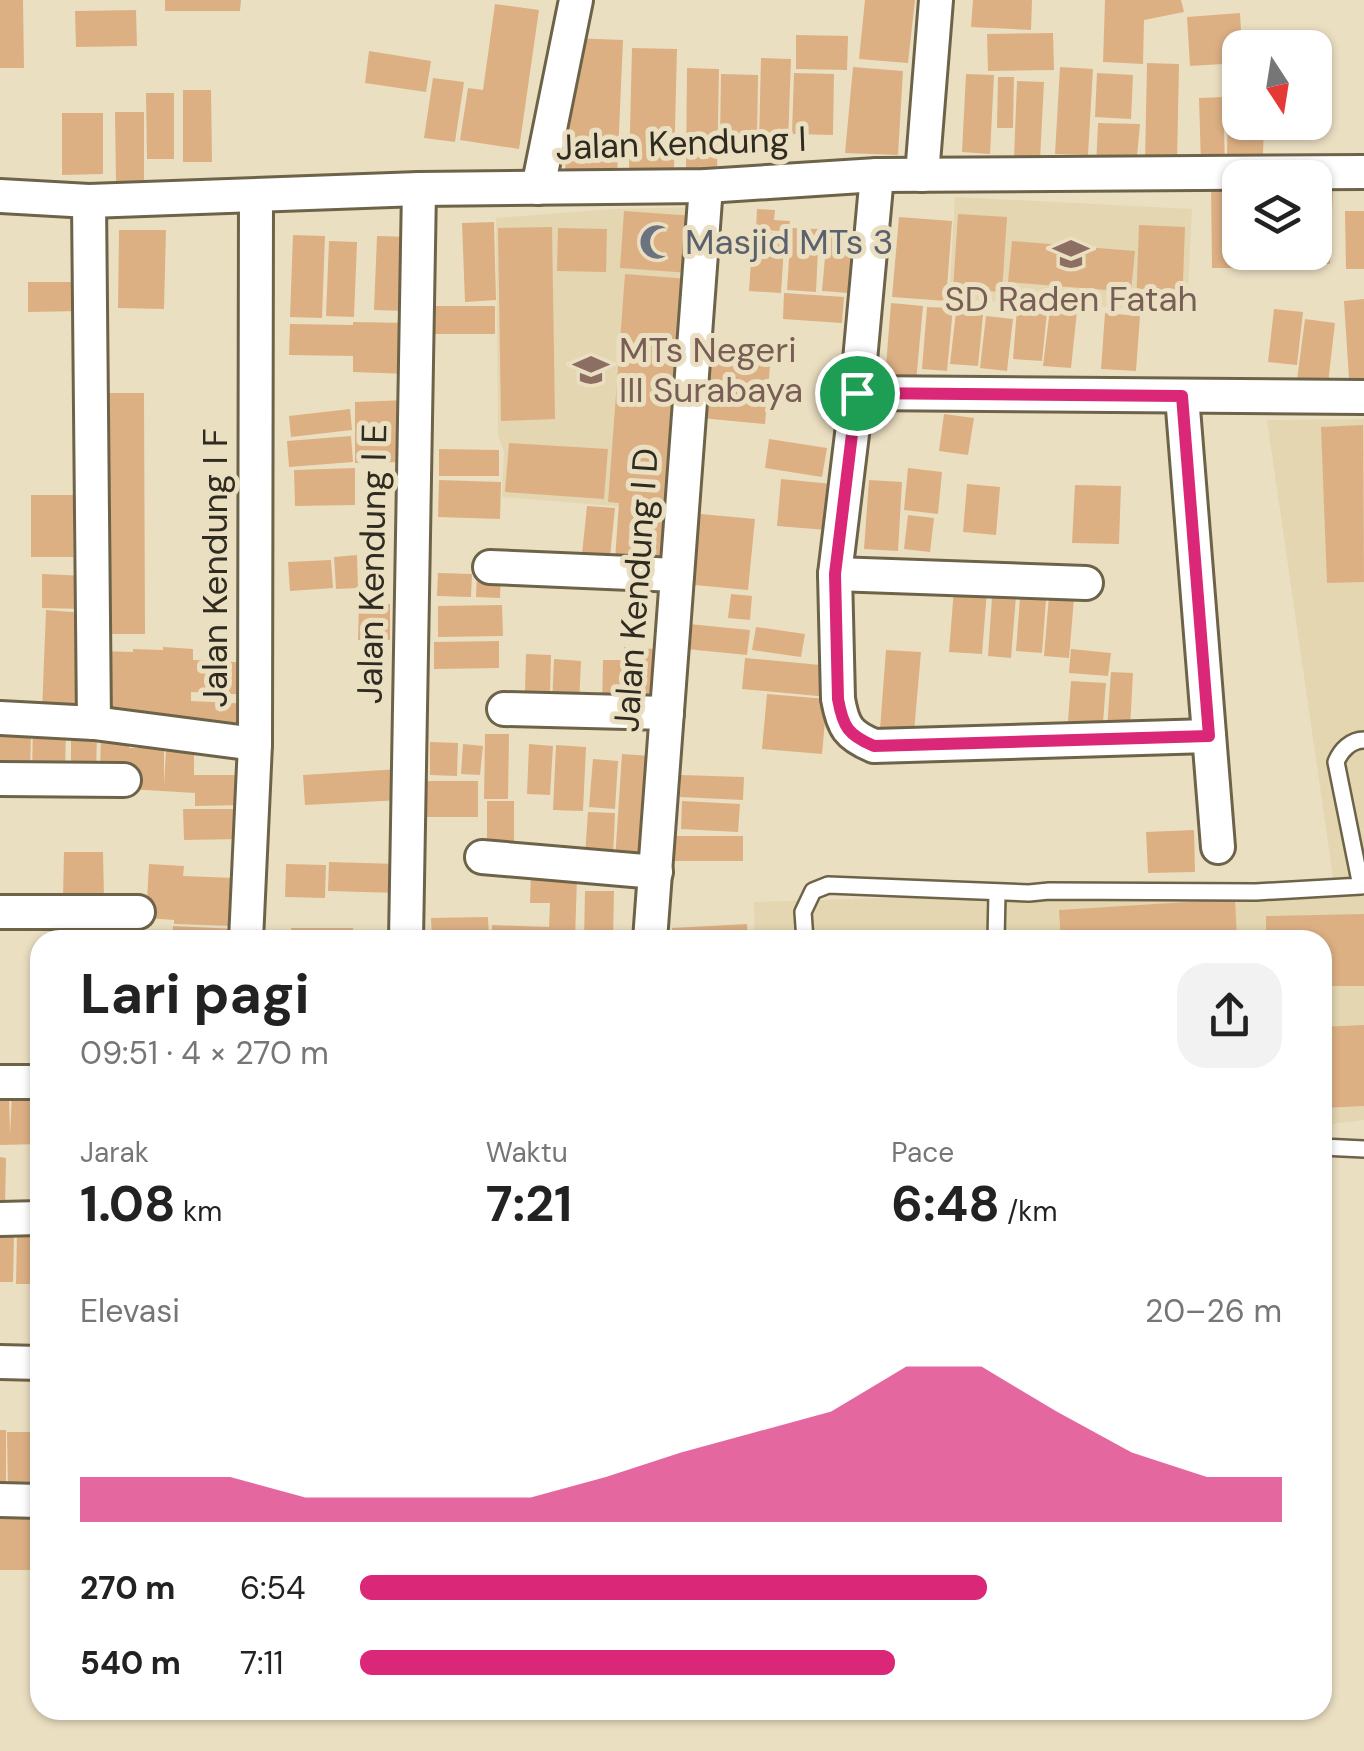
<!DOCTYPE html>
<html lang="id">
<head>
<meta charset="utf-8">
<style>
	body { margin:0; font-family:"DM Sans",sans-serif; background:#f2f2f2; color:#222; height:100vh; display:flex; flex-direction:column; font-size:38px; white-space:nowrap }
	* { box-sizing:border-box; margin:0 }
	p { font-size:32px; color:#767676 }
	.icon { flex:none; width:55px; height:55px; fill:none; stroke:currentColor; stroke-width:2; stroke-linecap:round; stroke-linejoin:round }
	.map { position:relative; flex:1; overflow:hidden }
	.sheet { position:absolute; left:30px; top:930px; width:1302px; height:790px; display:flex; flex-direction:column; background:#fff; border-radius:30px; box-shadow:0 2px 8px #0004 }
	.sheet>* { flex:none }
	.needle { width:65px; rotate:168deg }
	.buttons { position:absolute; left:1222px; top:30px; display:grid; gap:20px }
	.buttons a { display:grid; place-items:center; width:110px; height:110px; border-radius:20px; background:#fff; box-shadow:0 2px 8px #0004; font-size:50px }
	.pin { position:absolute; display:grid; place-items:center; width:85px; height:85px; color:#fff; margin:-42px; border:5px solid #fff; border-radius:50%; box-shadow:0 2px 10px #0007 }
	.round { display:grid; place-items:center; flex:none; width:105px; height:105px; border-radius:30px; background:#f2f2f2 }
	.overview { display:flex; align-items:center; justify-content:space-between; height:170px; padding:0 50px }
	h1 { font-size:55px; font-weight:700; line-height:75px }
	.stats { display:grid; grid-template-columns:repeat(3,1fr); gap:15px; height:170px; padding:10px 50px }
	.stats div { display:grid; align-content:center }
	.stats b { font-size:50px; font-weight:700 }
	.stats small { font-size:28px; font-weight:400 }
	.stats p { font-size:28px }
	.chart { height:280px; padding:20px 50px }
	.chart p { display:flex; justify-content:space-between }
	.chart svg { width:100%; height:180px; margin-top:10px; fill:#db2777; opacity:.7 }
	ul { padding:0 50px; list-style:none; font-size:32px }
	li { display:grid; grid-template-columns:160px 120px 1fr; align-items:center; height:75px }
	li i { height:25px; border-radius:12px; background:#db2777 }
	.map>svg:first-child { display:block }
	.built { fill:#e4d6b1 }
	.building { fill:#ddb084 }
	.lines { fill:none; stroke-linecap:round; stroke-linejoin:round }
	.service-casing { stroke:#6d6349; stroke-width:20 }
	.minor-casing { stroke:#6d6349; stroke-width:38 }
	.service { stroke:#fff; stroke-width:15 }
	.minor { stroke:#fff; stroke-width:32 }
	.route-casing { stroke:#fff; stroke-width:20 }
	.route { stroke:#db2777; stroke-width:12 }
	.labels { text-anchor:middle; stroke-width:10; stroke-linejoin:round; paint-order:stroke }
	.street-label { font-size:35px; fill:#2f2b20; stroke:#ebdfc2 }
	.worship-label { font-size:35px; fill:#5b616d; stroke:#ebdfc2; text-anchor:start }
	.education-label { font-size:35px; fill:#785e54; stroke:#ebdfc2 }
</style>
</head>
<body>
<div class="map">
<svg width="1364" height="1751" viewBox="0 0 1364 1751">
	<rect width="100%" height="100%" fill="#ebdfc2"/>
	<g class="built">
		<path d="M 955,197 L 1192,209 L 1187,311 L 949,299 Z"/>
		<path d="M 696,207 L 675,511 L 502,497 L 504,452 L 498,436 L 496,218 L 614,209 Z"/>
		<path d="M 1364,419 L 1364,1120 L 1323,1125 L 1322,940 L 755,940 L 754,902 L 1334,884 L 1267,420 Z"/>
	</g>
	<g class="building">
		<path d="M 0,0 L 23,0 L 24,68 L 0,68 Z"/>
		<path d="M 165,0 L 241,0 L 240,11 L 165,11 Z"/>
		<path d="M 865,0 L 915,0 L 908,63 L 859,59 Z"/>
		<path d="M 973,0 L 1032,0 L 1031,30 L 971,27 Z"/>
		<path d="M 1105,0 L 1181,0 L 1184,12 L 1144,20 L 1143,64 L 1103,62 Z"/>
		<path d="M 495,4 L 539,10 L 519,149 L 460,140 L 468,88 L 483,90 Z"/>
		<path d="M 136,10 L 137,46 L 76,47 L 75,11 Z"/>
		<path d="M 1240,13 L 1242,48 L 1240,48 L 1240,63 L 1190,66 L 1187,17 Z"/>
		<path d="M 1053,33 L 1054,70 L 988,71 L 987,34 Z"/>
		<path d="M 796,35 L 848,36 L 847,70 L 796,69 Z"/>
		<path d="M 571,38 L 623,40 L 617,177 L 565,174 Z"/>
		<path d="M 632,48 L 677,49 L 674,169 L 629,168 Z"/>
		<path d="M 369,51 L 431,61 L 426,92 L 365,83 Z"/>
		<path d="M 761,58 L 791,59 L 788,143 L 759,142 Z"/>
		<path d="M 1147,63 L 1179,64 L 1177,164 L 1145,163 Z"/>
		<path d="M 853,67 L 903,71 L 898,155 L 845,153 Z"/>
		<path d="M 1060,67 L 1093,69 L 1088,155 L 1055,154 Z"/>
		<path d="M 687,68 L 719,69 L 717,172 L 686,171 Z"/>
		<path d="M 794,73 L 834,74 L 833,135 L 792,134 Z"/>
		<path d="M 1097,73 L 1133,75 L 1131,119 L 1095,117 Z"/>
		<path d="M 721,74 L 758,75 L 757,141 L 720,140 Z"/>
		<path d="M 966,74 L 994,75 L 990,154 L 962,152 Z"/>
		<path d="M 998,77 L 1014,77 L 1013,128 L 997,128 Z"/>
		<path d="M 433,78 L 464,82 L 455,142 L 424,138 Z"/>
		<path d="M 1017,81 L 1044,82 L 1040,160 L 1014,158 Z"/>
		<path d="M 183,90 L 211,90 L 212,162 L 183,162 Z"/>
		<path d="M 146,93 L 174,93 L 174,159 L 147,159 Z"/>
		<path d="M 1223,97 L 1225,164 L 1201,165 L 1199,98 Z"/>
		<path d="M 1228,103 L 1240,103 L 1240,122 L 1264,122 L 1263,154 L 1227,154 Z"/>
		<path d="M 115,112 L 144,112 L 144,182 L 116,183 Z"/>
		<path d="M 62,113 L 103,113 L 103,174 L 62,175 Z"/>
		<path d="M 1098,123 L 1140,124 L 1136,167 L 1096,167 Z"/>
		<path d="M 1240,180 L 1240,252 L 1262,252 L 1262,268 L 1212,268 L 1211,185 Z"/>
		<path d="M 1315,189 L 1333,190 L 1330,264 L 1295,263 L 1295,252 L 1315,252 Z"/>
		<path d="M 757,209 L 775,210 L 774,220 L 790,221 L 788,232 L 756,229 Z"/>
		<path d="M 624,211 L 694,216 L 690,273 L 620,268 Z"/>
		<path d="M 1345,211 L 1364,211 L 1364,269 L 1346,269 Z"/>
		<path d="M 958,214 L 1007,217 L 1002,292 L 953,289 Z"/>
		<path d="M 899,217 L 952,221 L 946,301 L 892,297 Z"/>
		<path d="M 494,222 L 496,300 L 465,302 L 462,223 Z"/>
		<path d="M 1139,225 L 1185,227 L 1182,308 L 1136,306 Z"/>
		<path d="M 552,227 L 555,419 L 501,421 L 498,228 Z"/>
		<path d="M 558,228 L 607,229 L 606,272 L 557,271 Z"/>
		<path d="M 791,228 L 819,229 L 816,292 L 787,290 Z"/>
		<path d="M 119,230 L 166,230 L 164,309 L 118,308 Z"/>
		<path d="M 753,232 L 785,233 L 781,293 L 749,291 Z"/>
		<path d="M 293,235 L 325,236 L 322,318 L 290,317 Z"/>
		<path d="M 827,235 L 853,238 L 848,293 L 822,291 Z"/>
		<path d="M 377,236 L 410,237 L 407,311 L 374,310 Z"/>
		<path d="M 329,241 L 357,242 L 354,317 L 326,316 Z"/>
		<path d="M 1012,241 L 1135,251 L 1131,292 L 1008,282 Z"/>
		<path d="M 625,274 L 689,279 L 665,563 L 615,560 L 619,503 L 608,502 Z"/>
		<path d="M 28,282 L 81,282 L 81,311 L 28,312 Z"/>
		<path d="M 784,293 L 844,297 L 842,323 L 783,319 Z"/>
		<path d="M 1364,299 L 1364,378 L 1349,379 L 1344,301 Z"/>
		<path d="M 891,303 L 923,306 L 916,382 L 885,379 Z"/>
		<rect x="432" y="306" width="63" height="28"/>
		<path d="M 927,307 L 953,308 L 947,371 L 922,369 Z"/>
		<path d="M 1017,309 L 1047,312 L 1042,361 L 1013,359 Z"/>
		<path d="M 1050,309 L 1077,311 L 1071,368 L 1043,366 Z"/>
		<path d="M 1274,309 L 1303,312 L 1297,365 L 1268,362 Z"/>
		<path d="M 956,312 L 983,315 L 978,366 L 950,364 Z"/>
		<path d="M 1105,313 L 1140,316 L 1136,371 L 1101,369 Z"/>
		<path d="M 986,316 L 1013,319 L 1007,371 L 980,368 Z"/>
		<path d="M 1305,319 L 1335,323 L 1327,392 L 1296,388 Z"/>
		<path d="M 353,322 L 410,323 L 409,374 L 353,372 L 353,356 L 289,355 L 290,324 L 353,325 Z"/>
		<path d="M 706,360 L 770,366 L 765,424 L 701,418 Z"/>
		<path d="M 109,393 L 144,393 L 145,634 L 109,634 Z"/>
		<path d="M 407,400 L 407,462 L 355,463 L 355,402 Z"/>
		<path d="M 350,409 L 352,430 L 291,437 L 289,416 Z"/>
		<path d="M 944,414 L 974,418 L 968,455 L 939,451 Z"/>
		<path d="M 1363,425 L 1364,582 L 1327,583 L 1321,427 Z"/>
		<path d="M 351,436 L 353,462 L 289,467 L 287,441 Z"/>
		<path d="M 769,439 L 827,448 L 822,477 L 765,468 Z"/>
		<path d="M 509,443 L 608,449 L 604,499 L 505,492 Z"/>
		<path d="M 439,449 L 499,450 L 499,476 L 439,476 Z"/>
		<path d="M 355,468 L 355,505 L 295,506 L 294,470 Z"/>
		<path d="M 908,468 L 942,472 L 938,514 L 904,510 Z"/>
		<path d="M 781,479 L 832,484 L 827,530 L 777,526 Z"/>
		<path d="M 439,480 L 501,482 L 500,519 L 438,517 Z"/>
		<path d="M 869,480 L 902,482 L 898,551 L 864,549 Z"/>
		<path d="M 967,484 L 1000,487 L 996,535 L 963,532 Z"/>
		<path d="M 1075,485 L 1121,486 L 1119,544 L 1072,543 Z"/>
		<rect x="31" y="495" width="42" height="62"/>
		<path d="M 587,506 L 615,508 L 609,567 L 581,564 Z"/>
		<path d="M 690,513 L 755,519 L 748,590 L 684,584 Z"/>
		<path d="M 908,515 L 934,518 L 930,552 L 904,549 Z"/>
		<path d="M 357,555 L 358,588 L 336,589 L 334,557 Z"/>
		<path d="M 331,560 L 333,588 L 290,591 L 288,562 Z"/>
		<path d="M 477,571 L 501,572 L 500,598 L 476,597 Z"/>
		<path d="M 438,573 L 472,574 L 471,597 L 437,596 Z"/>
		<path d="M 42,574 L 87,576 L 86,609 L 42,608 Z"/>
		<path d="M 993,583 L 1017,584 L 1011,658 L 988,656 Z"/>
		<path d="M 1021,584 L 1047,586 L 1042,653 L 1016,651 Z"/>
		<path d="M 1050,584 L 1075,586 L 1069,658 L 1044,656 Z"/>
		<path d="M 954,588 L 987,591 L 982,654 L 949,652 Z"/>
		<path d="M 731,594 L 752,596 L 750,620 L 728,618 Z"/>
		<path d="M 359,604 L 390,604 L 390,640 L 358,640 Z"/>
		<path d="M 502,605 L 503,636 L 438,637 L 438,606 Z"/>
		<path d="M 46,610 L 84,613 L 82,713 L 42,712 Z"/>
		<path d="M 689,624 L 750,630 L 747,655 L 686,649 Z"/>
		<path d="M 756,627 L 805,634 L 801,657 L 752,650 Z"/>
		<path d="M 499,641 L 499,668 L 434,669 L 434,642 Z"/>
		<path d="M 163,647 L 193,649 L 193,660 L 254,663 L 252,695 L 191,692 L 191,701 L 252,704 L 251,730 L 97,719 L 101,651 L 133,652 L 133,649 L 163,650 Z"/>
		<path d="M 624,647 L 655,649 L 653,705 L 602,708 L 603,660 L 624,660 Z"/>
		<path d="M 1071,649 L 1111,653 L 1108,676 L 1069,673 Z"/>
		<path d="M 886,650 L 921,652 L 914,732 L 880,729 Z"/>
		<path d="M 526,654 L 551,655 L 550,693 L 525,692 Z"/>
		<path d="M 745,658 L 831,666 L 828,697 L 742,689 Z"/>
		<path d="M 554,659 L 581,661 L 579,705 L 552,704 Z"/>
		<path d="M 1111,672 L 1133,673 L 1130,729 L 1107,728 Z"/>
		<path d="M 1071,681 L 1106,683 L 1103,723 L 1068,721 Z"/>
		<path d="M 767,694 L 827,699 L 822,754 L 762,749 Z"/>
		<path d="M 33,727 L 66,728 L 65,773 L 32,772 Z"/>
		<path d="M 0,730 L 31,731 L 30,775 L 0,774 Z"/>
		<path d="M 71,730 L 97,731 L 96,777 L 71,777 Z"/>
		<path d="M 101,732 L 129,733 L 129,748 L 164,748 L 164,786 L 166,750 L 194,750 L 194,775 L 244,775 L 245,805 L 195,806 L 195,793 L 129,789 L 100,772 Z"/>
		<path d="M 485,734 L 509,734 L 508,799 L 484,799 Z"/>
		<path d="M 430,742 L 458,743 L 457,776 L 430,775 Z"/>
		<path d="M 463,744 L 483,746 L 480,775 L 461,774 Z"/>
		<path d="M 529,744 L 553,746 L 550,795 L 527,794 Z"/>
		<path d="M 556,745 L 586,747 L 583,811 L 553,810 Z"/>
		<path d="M 622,754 L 651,756 L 644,862 L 615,860 Z"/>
		<path d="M 593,759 L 618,761 L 615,809 L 589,807 Z"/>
		<path d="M 400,769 L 402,800 L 305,805 L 303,775 Z"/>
		<path d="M 681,775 L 744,777 L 743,800 L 680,797 Z"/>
		<rect x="422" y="781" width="56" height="36"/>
		<rect x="487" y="801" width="27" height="52"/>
		<path d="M 682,801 L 740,804 L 738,832 L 681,829 Z"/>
		<path d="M 183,809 L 241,809 L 241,839 L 184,840 Z"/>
		<path d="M 588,812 L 615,813 L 613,857 L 585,855 Z"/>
		<path d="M 1194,830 L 1195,872 L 1148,873 L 1146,832 Z"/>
		<rect x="667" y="836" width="76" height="25"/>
		<path d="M 64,852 L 103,852 L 104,897 L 63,897 Z"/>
		<path d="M 329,862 L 399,864 L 398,893 L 328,891 Z"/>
		<path d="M 149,864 L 184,866 L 183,876 L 235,878 L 233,926 L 174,924 L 174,920 L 146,918 Z"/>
		<path d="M 286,864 L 326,865 L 325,898 L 285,897 Z"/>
		<path d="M 531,870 L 577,877 L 575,940 L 492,940 L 492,925 L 549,927 L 550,903 L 530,903 Z"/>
		<path d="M 585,891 L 614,891 L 613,940 L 584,940 Z"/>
		<path d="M 1235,899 L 1237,940 L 1061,940 L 1059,910 Z"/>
		<path d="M 1364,914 L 1364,986 L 1322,986 L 1322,940 L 1266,940 L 1266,916 Z"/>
		<path d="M 488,917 L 489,940 L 432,940 L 431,918 Z"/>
		<path d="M 60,919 L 104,921 L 103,940 L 59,940 Z"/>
		<path d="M 747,924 L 748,940 L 672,940 L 672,928 Z"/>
		<path d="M 173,926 L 236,929 L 236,940 L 172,940 Z"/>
		<rect x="291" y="928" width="62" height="12"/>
		<path d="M 32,1007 L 40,1007 L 40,1066 L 30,1066 Z"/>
		<path d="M 1364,1025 L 1364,1106 L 1322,1108 L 1322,1027 Z"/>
		<path d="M 12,1093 L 40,1094 L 40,1144 L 0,1145 L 0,1094 L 9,1094 L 10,1135 Z"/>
		<path d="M 0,1157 L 6,1158 L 5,1208 L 0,1208 Z"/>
		<path d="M 0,1234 L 14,1234 L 13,1282 L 0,1282 Z"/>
		<path d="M 17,1234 L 40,1234 L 40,1284 L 16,1284 Z"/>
		<rect x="34" y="1377" width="6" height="51"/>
		<rect x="0" y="1430" width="6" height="64"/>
		<path d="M 7,1432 L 35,1432 L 35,1491 L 8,1491 Z"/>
		<rect x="0" y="1509" width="30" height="61"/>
		<rect x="33" y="1510" width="7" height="47"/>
	</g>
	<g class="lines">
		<defs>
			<g id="service">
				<path d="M 805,940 L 803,912 L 813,891 L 828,885 L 1029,893 L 1049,891 L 1256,892 L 1361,886 L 1336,762 C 1341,750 1351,740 1364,740"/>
				<path d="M 996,940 L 997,893"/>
				<path d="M 1322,1147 L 1364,1149"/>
			</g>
			<g id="minor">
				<path d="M 877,175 L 857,393 L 835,574 L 838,699 C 843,727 848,735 874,746 L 1209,736"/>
				<path d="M 922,175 L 936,0"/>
				<path d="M 538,188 L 576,0"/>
				<path d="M 0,196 L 89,201 L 419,189 L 706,186 L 877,175 L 1364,172"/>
				<path d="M 89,201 L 94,723"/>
				<path d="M 857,393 L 1364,397"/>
				<path d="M 1182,396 L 1218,847"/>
				<path d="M 490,567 L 677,575"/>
				<path d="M 835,574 L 1086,583"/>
				<path d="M 504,709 L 667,713"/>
				<path d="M 0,718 L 94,723 L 255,744"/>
				<path d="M 0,779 L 124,780"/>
				<path d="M 482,857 L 656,872"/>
				<path d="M 0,912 L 138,912"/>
				<path d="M 246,940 L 255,744 L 256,196"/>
				<path d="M 406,940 L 419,189"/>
				<path d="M 650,940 L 706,186"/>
				<path d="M 0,1082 L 40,1082"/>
				<path d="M 0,1219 L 40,1218"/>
				<path d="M 0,1362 L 40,1363"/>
				<path d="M 0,1500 L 40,1501"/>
			</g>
		</defs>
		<use href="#service" class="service-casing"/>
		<use href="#minor" class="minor-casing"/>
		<use href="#service" class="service"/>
		<use href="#minor" class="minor"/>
	</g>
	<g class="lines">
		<defs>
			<path id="route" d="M 857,393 L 1182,396 L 1209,736 L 874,746 C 848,735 843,727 838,699 L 835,574 Z"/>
		</defs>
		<use href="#route" class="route-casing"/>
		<use href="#route" class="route"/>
	</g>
	<defs>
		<symbol id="mosque-bare" viewBox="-9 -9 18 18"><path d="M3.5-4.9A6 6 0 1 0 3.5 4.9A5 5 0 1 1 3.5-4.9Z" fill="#6b7280" stroke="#ebdfc2" stroke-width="2.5" paint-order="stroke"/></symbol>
		<symbol id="school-bare" viewBox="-9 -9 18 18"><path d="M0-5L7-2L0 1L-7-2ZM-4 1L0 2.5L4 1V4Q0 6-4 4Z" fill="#8d6e63" stroke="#ebdfc2" stroke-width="2.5" paint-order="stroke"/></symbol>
	</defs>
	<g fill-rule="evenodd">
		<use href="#mosque-bare" x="632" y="217" width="50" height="50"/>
		<use href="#school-bare" x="1046" y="229" width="50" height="50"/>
		<use href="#school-bare" x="566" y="345" width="50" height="50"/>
	</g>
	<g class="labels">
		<g class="street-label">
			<text transform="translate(681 143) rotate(-2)" y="12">Jalan Kendung I</text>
			<text transform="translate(372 564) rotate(-89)" y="12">Jalan Kendung I E</text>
			<text transform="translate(215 568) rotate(-90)" y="12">Jalan Kendung I F</text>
			<text transform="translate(636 590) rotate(-86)" y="12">Jalan Kendung I D</text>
		</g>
		<g class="worship-label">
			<text x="685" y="254">Masjid MTs 3</text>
		</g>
		<g class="education-label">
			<text x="1071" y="311">SD Raden Fatah</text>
			<text x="619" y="362" text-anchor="start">MTs Negeri<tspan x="619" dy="40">III Surabaya</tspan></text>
		</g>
	</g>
</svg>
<div class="buttons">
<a><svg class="needle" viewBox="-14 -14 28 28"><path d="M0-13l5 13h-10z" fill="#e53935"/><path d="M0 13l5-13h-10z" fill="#767676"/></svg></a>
<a><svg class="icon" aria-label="layers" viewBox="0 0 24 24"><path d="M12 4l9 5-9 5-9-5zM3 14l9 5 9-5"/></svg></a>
</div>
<div class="pin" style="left:857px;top:393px;background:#1e9e55"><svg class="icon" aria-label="arrive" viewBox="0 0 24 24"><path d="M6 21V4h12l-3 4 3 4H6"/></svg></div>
<section class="sheet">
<div class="overview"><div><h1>Lari pagi</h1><p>09:51 · 4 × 270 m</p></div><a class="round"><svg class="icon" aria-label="share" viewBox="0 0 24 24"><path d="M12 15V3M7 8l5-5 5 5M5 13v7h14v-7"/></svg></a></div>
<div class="stats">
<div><p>Jarak</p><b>1.08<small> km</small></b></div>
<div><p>Waktu</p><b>7:21</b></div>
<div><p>Pace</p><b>6:48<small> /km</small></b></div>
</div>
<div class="chart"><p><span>Elevasi</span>20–26 m</p>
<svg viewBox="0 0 160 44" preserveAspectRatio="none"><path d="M0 44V33L10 33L20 33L30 38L40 38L50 38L60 38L70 33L80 27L90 22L100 17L110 6L120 6L130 17L140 27L150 33L160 33V44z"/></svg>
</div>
<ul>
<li><b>270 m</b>6:54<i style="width:68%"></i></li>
<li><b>540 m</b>7:11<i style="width:58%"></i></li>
</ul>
</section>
</div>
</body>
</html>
